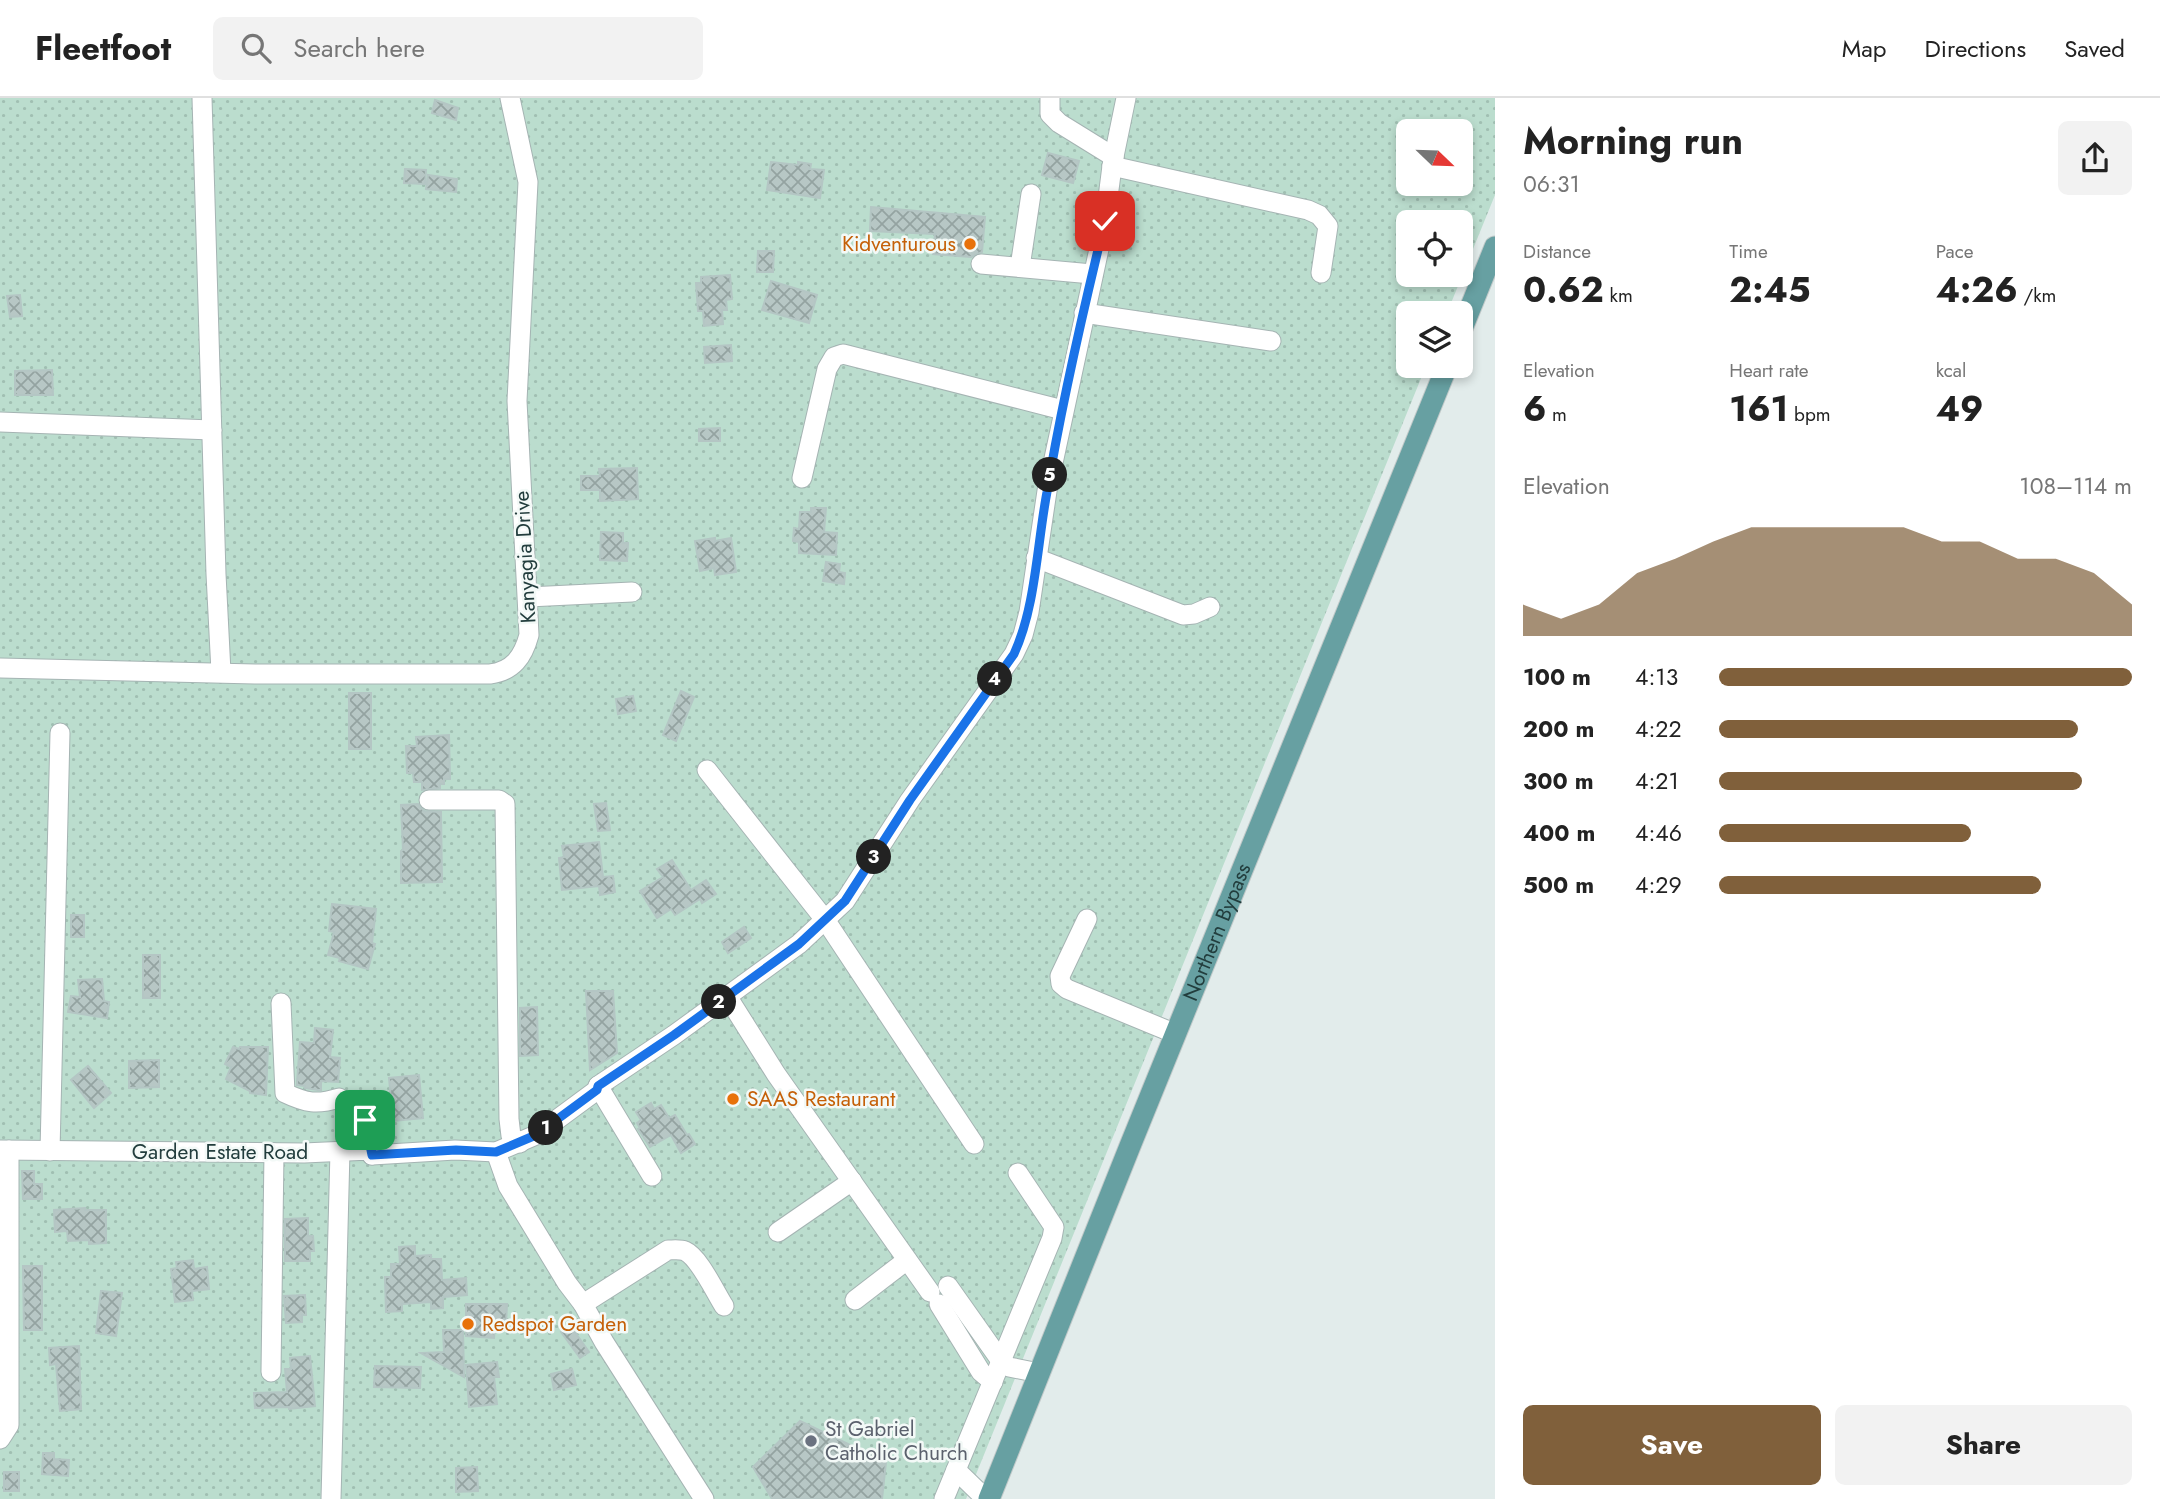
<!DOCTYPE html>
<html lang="en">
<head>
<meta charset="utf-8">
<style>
	body { margin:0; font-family:Jost,sans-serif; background:#f2f2f2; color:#222; height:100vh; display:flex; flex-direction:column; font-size:26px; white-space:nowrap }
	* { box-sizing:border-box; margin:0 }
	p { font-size:23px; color:#767676 }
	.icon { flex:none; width:38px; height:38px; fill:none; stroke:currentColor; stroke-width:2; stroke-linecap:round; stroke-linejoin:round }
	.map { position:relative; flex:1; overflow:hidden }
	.panel { display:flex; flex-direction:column; background:#fff; width:665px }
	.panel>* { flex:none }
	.needle { width:46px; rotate:113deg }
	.buttons { position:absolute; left:1396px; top:21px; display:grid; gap:14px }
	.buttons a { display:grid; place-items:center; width:77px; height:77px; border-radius:10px; background:#fff; box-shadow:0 4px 10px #0003; font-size:35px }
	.pin { position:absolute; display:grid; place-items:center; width:60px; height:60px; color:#fff; margin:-30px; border-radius:14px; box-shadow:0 4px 10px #0006 }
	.km { position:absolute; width:35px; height:35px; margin:-18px; border-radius:50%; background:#222; color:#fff; font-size:19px; line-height:35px; text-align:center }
	.round { display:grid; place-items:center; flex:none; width:74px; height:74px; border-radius:10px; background:#f2f2f2 }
	.headline { display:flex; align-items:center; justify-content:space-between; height:119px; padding:0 28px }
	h1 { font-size:38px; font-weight:700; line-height:52px }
	.metrics { display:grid; grid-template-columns:repeat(3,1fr); gap:10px; height:119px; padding:7px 28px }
	.metrics div { display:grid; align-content:center }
	.metrics b { font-size:35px; font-weight:700 }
	.metrics small { font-size:19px; font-weight:400 }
	.metrics p { font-size:19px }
	.chart { height:196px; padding:14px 28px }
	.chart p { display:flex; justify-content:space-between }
	.chart svg { width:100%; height:126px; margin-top:7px; fill:#80603b; opacity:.7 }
	.cta { display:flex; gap:14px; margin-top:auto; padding:14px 28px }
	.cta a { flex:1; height:80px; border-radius:10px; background:#80603b; color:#fff; font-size:28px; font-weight:700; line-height:80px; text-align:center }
	.cta a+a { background:#f2f2f2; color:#222 }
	ul { padding:0 28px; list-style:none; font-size:23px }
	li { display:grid; grid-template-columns:112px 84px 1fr; align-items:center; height:52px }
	li i { height:18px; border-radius:9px; background:#80603b }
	header { display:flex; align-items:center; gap:42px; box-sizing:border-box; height:98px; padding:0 35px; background:#fff; border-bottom:2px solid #e0e0e0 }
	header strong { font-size:33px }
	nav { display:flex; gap:38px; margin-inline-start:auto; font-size:24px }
	.search { width:490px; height:63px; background:#f2f2f2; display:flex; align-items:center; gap:18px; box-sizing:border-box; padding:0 24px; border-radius:10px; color:#767676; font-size:26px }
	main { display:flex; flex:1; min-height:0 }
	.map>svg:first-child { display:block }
	.garden { fill:url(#garden-dots); fill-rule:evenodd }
	.building { fill:url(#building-cross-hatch); stroke:#b4c6c4; stroke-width:2 }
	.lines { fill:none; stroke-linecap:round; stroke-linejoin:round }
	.minor-casing { stroke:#a5b4b3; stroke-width:21 }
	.major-casing { stroke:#c1c9c9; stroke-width:23 }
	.minor { stroke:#fff; stroke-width:19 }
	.major { stroke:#67a0a2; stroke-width:21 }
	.route-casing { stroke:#fff; stroke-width:14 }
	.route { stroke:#1a73e8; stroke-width:9 }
	.food-dot { fill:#e8710a; stroke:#f3f9f7; stroke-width:2.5 }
	.worship-dot { fill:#6b7280; stroke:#f3f9f7; stroke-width:2.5 }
	.labels { text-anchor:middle; stroke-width:5; stroke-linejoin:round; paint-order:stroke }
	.food-label { font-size:21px; fill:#c56008; stroke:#f3f9f7; text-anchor:start }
	.street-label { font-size:21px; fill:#223d3d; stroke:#f3f9f7 }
	.worship-label { font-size:21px; fill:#5b616d; stroke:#f3f9f7; text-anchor:start }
</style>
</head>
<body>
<header>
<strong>Fleetfoot</strong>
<div class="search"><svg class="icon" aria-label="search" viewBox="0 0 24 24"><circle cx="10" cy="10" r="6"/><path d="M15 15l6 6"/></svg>Search here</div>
<nav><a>Map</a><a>Directions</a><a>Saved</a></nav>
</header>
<main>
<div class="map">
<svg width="1495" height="1401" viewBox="0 0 1495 1401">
	<defs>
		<pattern id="garden-dots" width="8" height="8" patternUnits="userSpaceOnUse" patternTransform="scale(1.75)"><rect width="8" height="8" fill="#bbddce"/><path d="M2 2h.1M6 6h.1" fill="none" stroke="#a0bfb2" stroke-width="1.8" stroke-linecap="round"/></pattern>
		<pattern id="building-cross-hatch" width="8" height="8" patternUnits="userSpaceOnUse" patternTransform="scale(1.75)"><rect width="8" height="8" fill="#b7c7c5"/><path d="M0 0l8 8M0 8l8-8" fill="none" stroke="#94a3a1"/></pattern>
	</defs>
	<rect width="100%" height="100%" fill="#e2eceb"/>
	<path class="garden" d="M 0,0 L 1495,0 L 1495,97 L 1447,215 L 1409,215 L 1409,268 L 1426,268 L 966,1401 L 0,1401 ZM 1409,33 L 1461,33 L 1461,86 L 1409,86 ZM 1409,124 L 1461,124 L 1461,177 L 1409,177 Z"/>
	<g class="building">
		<path d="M 435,2 L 458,10 L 456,22 L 432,15 Z"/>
		<path d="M 1048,55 L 1079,63 L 1073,85 L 1042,77 Z"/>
		<path d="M 771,64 L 798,67 L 798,64 L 811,66 L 810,71 L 824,72 L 820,100 L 767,92 Z"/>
		<path d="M 405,71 L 426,72 L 425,86 L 404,85 Z"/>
		<path d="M 428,77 L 457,81 L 456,94 L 426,91 Z"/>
		<path d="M 871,109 L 985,119 L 982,154 L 971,159 L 933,156 L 935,136 L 870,133 Z"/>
		<path d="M 758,153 L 774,153 L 773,174 L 757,174 Z"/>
		<path d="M 730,177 L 732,201 L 726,202 L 727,212 L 722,212 L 723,226 L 704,228 L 703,213 L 698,213 L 696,185 L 701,185 L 701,179 Z"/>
		<path d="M 771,183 L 817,197 L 809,225 L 762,212 Z"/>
		<path d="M 20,197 L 22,218 L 10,219 L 7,198 Z"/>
		<path d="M 731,247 L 732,263 L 705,265 L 704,249 Z"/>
		<path d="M 52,272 L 53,297 L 15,297 L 15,273 Z"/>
		<path d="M 720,330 L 720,343 L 699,343 L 699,331 Z"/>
		<path d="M 637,370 L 638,401 L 600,403 L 600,392 L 581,392 L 581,378 L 600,378 L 599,371 Z"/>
		<path d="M 811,410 L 826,410 L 824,434 L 837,435 L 836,457 L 799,455 L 799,444 L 793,443 L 794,430 L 799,431 L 800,414 L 811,414 Z"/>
		<path d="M 601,434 L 623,435 L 623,445 L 628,445 L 627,463 L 600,462 Z"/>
		<path d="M 715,440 L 715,443 L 731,440 L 736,474 L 715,477 L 714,470 L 700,473 L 695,443 Z"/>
		<path d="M 826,464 L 840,466 L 839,474 L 845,475 L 844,486 L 823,483 Z"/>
		<path d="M 681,593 L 694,599 L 676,643 L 663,637 Z"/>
		<rect x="349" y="595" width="22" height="56"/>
		<path d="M 633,598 L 636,613 L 618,616 L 616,601 Z"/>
		<path d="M 449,637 L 450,681 L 444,681 L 444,686 L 440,686 L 440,690 L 422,692 L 422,684 L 414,684 L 413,675 L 407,675 L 406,648 L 417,648 L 416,639 Z"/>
		<path d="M 606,705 L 610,732 L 598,733 L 594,706 Z"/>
		<path d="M 418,706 L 424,713 L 441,714 L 442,784 L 401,785 L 401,753 L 403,752 L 401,707 Z"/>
		<path d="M 599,744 L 603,779 L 613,778 L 615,794 L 600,797 L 599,788 L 562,792 L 559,760 L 564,759 L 562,748 Z"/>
		<path d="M 672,762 L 691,792 L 706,782 L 716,796 L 702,805 L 700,801 L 675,817 L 671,811 L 657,820 L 640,793 L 663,779 L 657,771 Z"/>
		<path d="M 332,806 L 376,811 L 372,845 L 375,846 L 368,871 L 339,863 L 340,860 L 328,857 L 334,834 L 329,833 Z"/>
		<rect x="71" y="817" width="13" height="22"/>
		<path d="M 744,829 L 751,840 L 728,855 L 722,844 Z"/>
		<rect x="143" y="857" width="17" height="43"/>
		<path d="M 102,881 L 104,903 L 109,904 L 107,920 L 68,914 L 71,898 L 80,899 L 78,882 Z"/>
		<path d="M 586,893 L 613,893 L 617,955 L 590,972 Z"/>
		<path d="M 537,909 L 538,957 L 520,958 L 520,910 Z"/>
		<path d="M 315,930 L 333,932 L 330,959 L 340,960 L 338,984 L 321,983 L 321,992 L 318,992 L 305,990 L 305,988 L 297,987 L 297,984 L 300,944 L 314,945 Z"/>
		<path d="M 233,949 L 239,951 L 240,949 L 268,949 L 266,997 L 250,995 L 250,993 L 226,981 L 231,969 L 225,966 Z"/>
		<path d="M 159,962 L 159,989 L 129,990 L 129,963 Z"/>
		<path d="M 88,968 L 111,995 L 94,1010 L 71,982 Z"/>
		<path d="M 419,977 L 423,1020 L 393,1023 L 389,980 Z"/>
		<path d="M 651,1005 L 654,1011 L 661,1007 L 669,1020 L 675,1017 L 687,1037 L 689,1036 L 695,1046 L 681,1055 L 671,1037 L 650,1049 L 638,1031 L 640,1030 L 637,1025 L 641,1022 L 636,1014 Z"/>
		<path d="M 22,1073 L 34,1073 L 34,1086 L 42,1086 L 42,1101 L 23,1101 Z"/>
		<path d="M 85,1110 L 85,1112 L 106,1112 L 106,1145 L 89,1146 L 89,1142 L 68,1143 L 67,1133 L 55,1134 L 54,1112 Z"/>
		<path d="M 308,1120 L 308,1138 L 313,1138 L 314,1153 L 310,1153 L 310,1163 L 285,1163 L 285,1121 Z"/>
		<path d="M 415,1148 L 415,1158 L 431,1157 L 431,1161 L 441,1161 L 442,1182 L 466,1180 L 467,1197 L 443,1199 L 443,1210 L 431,1211 L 431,1204 L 402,1206 L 402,1213 L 386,1214 L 385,1179 L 391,1179 L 391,1166 L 400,1166 L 399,1149 Z"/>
		<path d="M 193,1162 L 194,1171 L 207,1169 L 209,1191 L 192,1193 L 193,1202 L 175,1204 L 171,1171 L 177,1170 L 176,1164 Z"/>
		<path d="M 23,1168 L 42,1168 L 42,1232 L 24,1232 Z"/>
		<path d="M 101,1193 L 122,1195 L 116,1238 L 96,1235 Z"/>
		<path d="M 305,1197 L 306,1217 L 302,1217 L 302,1224 L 286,1225 L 284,1198 Z"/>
		<path d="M 466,1206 L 507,1206 L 506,1227 L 495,1227 L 494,1240 L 466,1238 Z"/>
		<path d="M 570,1227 L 589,1254 L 580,1260 L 561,1234 Z"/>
		<path d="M 443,1232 L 463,1232 L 464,1279 L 421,1255 L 444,1254 Z"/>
		<path d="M 79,1248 L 81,1311 L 60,1313 L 56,1266 L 50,1267 L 49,1250 Z"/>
		<path d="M 310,1258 L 315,1308 L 289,1311 L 289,1309 L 255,1310 L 254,1295 L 287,1294 L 285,1271 L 291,1271 L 290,1260 Z"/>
		<path d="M 497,1264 L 499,1279 L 494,1279 L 497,1306 L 469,1309 L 466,1267 Z"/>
		<path d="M 375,1268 L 421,1269 L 420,1290 L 374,1289 Z"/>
		<path d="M 572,1271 L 576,1287 L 554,1292 L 551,1276 Z"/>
		<path d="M 800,1323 L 886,1364 L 882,1401 L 772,1401 L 753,1369 Z"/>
		<path d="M 43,1355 L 54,1355 L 54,1361 L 69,1362 L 68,1378 L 42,1376 Z"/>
		<path d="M 477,1369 L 478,1393 L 456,1394 L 456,1370 Z"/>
		<rect x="4" y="1374" width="15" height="19"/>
	</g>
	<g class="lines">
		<defs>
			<g id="minor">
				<path d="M 202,0 L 216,476 L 221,574"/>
				<path d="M 1050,0 L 1050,16 L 1059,25 L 1114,59"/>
				<path d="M 1112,68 L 1308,112 L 1319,117 L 1328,128 L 1321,175"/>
				<path d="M 981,166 L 1092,176"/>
				<path d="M 1020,169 L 1031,96"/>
				<path d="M 1084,215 L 1271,243"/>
				<path d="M 0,324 L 212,332"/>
				<path d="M 802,380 L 827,271 L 834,259 L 843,256 L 1063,312"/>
				<path d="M 1036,460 L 1183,517 L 1194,516 L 1210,509"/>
				<path d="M 528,499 L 632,494"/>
				<path d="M 0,570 L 255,576 L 490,576 C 513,573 523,559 529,537 L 517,303 L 528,84 L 510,0"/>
				<path d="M 707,672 L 826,823 L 974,1046"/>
				<path d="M 429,702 L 499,702 L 505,706 L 509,1021 L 511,1038 L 520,1045"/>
				<path d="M 1087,821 L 1060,878 L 1061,886 L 1067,891 L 1176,936"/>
				<path d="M 727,898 L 776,976 L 930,1194"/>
				<path d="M 281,905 L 285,995 C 306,1005 317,1007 339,1000 C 364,1011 367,1032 372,1057"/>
				<path d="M 598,988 L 652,1078"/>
				<path d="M 0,1052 L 304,1055 L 370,1052 L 372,1057 L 455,1052 L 496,1054 L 536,1037 L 597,992 L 598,988 L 674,937 L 799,846 L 845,803 L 910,702 L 1014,556 L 1023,537 L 1029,514 L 1047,393 L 1105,123 L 1112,68 L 1126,0"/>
				<path d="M 50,1053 L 60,635"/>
				<path d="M 496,1054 L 508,1088 L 567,1185 L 583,1206 L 604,1244 L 704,1401"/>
				<path d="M 778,1134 L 852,1083"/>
				<path d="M 948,1188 L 1001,1263 L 1009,1269 L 1039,1275"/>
				<path d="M 855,1202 L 907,1162"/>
				<path d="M 583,1206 L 668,1152 C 673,1152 680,1151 685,1153 C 699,1159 715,1194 724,1208"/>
				<path d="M 939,1206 L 981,1274 L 993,1284"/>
				<path d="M 271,1274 L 274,1055"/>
				<path d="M 0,1341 L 9,1327 L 9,1052"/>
				<path d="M 956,1372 L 986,1401"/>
				<path d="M 331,1401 L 340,1053"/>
				<path d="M 944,1401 L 1052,1140 L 1054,1129 L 1018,1075"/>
			</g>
			<g id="major">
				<path d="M 1461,233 L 1495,149"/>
				<path id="s1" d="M 989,1401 L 1130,1048 L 1447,268"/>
			</g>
		</defs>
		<use href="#minor" class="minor-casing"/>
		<use href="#major" class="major-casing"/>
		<use href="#minor" class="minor"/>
		<use href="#major" class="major"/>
	</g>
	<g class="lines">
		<defs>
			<path id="route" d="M 365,1022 L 372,1057 L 456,1052 L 496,1054 L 536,1037 L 597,992 L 598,988 L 674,937 L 799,846 L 845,803 L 910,702 L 1014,556 C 1036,508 1037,446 1047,394 C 1062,303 1083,213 1105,123"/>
		</defs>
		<use href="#route" class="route-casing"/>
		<use href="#route" class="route"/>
	</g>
	<g class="food-dot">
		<circle cx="970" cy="146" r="7"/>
		<circle cx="733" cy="1001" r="7"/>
		<circle cx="468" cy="1226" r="7"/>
	</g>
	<circle class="worship-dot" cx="811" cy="1343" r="7"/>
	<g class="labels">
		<g class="food-label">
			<text x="956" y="153" text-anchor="end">Kidventurous</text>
			<text x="747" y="1008">SAAS Restaurant</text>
			<text x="482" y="1233">Redspot Garden</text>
		</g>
		<g class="street-label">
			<text transform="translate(525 459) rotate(-93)" y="7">Kanyagia Drive</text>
			<text dy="7" stroke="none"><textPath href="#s1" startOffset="611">Northern Bypass</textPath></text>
			<text x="220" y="1061">Garden Estate Road</text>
		</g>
		<g class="worship-label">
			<text x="825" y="1338">St Gabriel<tspan x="825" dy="24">Catholic Church</tspan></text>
		</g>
	</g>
</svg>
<div class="buttons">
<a><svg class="needle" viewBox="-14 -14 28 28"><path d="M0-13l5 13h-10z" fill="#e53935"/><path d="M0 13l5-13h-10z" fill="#767676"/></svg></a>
<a><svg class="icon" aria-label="locate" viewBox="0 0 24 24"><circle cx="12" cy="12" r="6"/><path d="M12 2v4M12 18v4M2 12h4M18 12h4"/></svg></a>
<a><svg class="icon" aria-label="layers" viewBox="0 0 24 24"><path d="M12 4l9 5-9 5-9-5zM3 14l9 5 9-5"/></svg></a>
</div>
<div class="pin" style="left:365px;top:1022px;background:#1e9e55"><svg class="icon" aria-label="arrive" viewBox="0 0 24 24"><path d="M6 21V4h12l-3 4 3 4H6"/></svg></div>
<div class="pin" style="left:1105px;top:123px;background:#d93025"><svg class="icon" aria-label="check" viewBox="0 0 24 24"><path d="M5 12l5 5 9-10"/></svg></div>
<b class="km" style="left:546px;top:1030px">1</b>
<b class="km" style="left:719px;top:904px">2</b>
<b class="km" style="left:874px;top:759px">3</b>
<b class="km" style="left:995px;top:581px">4</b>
<b class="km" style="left:1050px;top:377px">5</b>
</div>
<section class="panel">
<div class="headline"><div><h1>Morning run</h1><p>06:31</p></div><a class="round"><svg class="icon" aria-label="share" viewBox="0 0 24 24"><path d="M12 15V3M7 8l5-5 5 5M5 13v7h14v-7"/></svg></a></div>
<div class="metrics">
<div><p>Distance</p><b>0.62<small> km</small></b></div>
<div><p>Time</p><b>2:45</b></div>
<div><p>Pace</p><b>4:26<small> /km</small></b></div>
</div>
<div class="metrics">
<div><p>Elevation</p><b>6<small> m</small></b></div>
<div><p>Heart rate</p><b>161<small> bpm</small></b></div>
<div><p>kcal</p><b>49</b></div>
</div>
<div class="chart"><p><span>Elevation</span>108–114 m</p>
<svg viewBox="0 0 160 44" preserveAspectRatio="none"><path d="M0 44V33L10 38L20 33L30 22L40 17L50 11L60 6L70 6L80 6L90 6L100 6L110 11L120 11L130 17L140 17L150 22L160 33V44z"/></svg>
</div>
<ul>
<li><b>100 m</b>4:13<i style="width:100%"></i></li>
<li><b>200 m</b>4:22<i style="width:87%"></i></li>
<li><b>300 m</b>4:21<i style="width:88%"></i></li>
<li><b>400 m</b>4:46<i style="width:61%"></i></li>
<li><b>500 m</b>4:29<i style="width:78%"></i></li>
</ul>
<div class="cta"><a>Save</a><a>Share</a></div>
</section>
</main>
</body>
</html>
